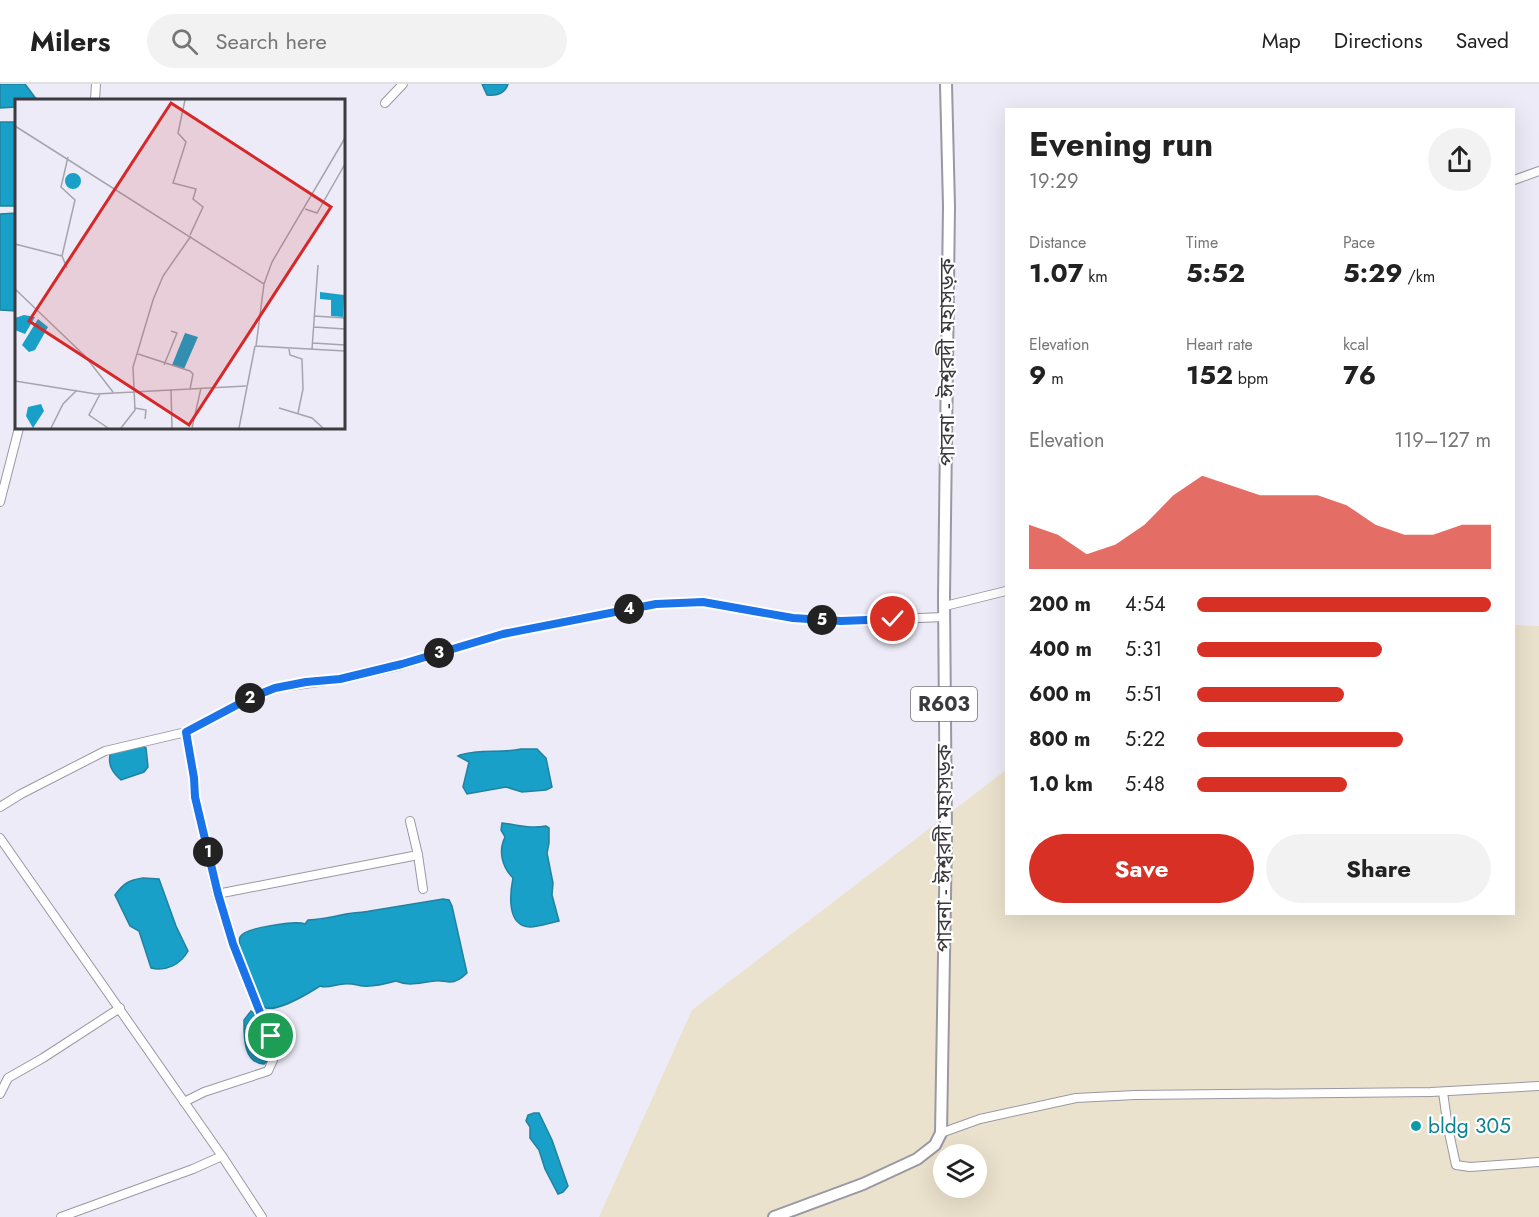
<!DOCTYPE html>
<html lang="en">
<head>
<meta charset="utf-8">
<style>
	body { margin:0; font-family:Jost,"Noto Sans Bengali",sans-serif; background:#f2f2f2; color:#222; height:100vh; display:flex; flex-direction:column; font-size:22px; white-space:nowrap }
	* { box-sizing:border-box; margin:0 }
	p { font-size:20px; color:#767676 }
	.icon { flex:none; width:33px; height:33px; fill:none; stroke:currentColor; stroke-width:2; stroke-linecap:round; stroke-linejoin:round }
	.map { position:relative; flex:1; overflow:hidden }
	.side { position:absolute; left:1005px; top:24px; width:510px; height:807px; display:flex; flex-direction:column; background:#fff; border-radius:0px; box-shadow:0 6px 24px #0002 }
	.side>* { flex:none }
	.buttons { position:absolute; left:933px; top:1060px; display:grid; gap:12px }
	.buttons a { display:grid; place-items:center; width:54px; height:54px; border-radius:50%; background:#fff; box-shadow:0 6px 24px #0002; font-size:30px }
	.pin { position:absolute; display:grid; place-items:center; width:51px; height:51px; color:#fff; margin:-26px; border:3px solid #fff; border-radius:50%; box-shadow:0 2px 6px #0007 }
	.km { position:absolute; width:30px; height:30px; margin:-15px; border-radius:50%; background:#222; color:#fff; font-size:16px; line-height:30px; text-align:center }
	.round { display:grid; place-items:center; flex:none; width:63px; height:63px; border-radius:32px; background:#f2f2f2 }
	.overview { display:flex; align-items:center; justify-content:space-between; height:102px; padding:0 24px }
	h1 { font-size:33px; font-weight:700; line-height:45px }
	.figures { display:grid; grid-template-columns:repeat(3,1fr); gap:9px; height:102px; padding:6px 24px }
	.figures div { display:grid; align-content:center }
	.figures b { font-size:26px; font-weight:700 }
	.figures small { font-size:16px; font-weight:400 }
	.figures p { font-size:16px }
	.chart { height:168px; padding:12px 24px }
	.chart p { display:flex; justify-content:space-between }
	.chart svg { width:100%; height:108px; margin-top:6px; fill:#d93025; opacity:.7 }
	.primary-button { display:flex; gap:12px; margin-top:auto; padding:12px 24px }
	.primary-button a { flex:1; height:69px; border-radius:36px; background:#d93025; color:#fff; font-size:24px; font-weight:700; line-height:69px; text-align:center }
	.primary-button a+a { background:#f2f2f2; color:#222 }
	ul { padding:0 24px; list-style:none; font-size:20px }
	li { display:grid; grid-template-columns:96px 72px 1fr; align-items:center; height:45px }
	li i { height:15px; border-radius:8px; background:#d93025 }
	header { display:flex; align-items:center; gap:36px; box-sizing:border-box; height:84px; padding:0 30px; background:#fff; border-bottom:2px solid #e0e0e0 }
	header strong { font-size:28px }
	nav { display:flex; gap:33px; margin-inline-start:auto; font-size:21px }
	.search { width:420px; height:54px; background:#f2f2f2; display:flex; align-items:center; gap:15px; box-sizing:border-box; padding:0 21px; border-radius:33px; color:#767676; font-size:22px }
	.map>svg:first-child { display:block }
	.commercial { fill:#ebe2cd; fill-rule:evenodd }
	.water { fill:#18a0c8; stroke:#22819f; stroke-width:1.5 }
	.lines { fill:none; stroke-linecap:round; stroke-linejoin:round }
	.minor-casing { stroke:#9998a3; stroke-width:10 }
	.major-casing { stroke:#9998a3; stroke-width:14 }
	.minor { stroke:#fff; stroke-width:8 }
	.major { stroke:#fff; stroke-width:10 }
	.route-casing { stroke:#fff; stroke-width:12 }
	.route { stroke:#1a73e8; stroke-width:8 }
	.culture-dot { fill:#0f9aa8; stroke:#fff; stroke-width:2 }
	.labels { text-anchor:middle; stroke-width:4.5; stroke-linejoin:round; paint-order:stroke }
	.shield { fill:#fff; stroke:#767579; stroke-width:1.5 }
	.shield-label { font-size:20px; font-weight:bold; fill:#3b3a3f }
	.street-label { font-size:21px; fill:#3b3a3f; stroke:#fff }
	.culture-label { font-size:21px; fill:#0d838f; stroke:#fff; text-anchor:start }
	.inset-road { fill:none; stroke:#a5a4ad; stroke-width:1.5 }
	.view { fill:#d62828; fill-opacity:0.15; stroke:#d62828; stroke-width:3 }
	.inset-edge { fill:none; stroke:#3b3a3f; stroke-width:3 }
</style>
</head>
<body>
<header>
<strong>Milers</strong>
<div class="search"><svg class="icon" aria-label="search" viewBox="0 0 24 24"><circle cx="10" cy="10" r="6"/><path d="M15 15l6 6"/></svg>Search here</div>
<nav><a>Map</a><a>Directions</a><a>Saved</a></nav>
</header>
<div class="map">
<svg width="1539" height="1133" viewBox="0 0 1539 1133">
	<rect width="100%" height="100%" fill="#ecebf7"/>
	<path class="commercial" d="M 1514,541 L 1539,542 L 1539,1133 L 599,1133 L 692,926 L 1006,686 L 1006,830 L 1514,830 ZM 944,1071 L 976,1071 L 976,1104 L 944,1104 Z"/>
	<g class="water">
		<path d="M 0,0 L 25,0 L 37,16 L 16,16 L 16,23 L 0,24 Z"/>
		<path d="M 482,0 L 508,0 C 505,10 497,12 487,11 Z"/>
		<rect x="0" y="38" width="16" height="84"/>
		<path d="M 16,129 L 16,227 L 0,226 L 0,130 Z"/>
		<path d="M 143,662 L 146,664 L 148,683 L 144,688 L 121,696 C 113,689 108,682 110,671 L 114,668 Z"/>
		<path d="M 521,665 L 537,665 L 546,674 L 552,703 L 546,706 L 522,708 L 506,703 L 467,710 L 463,703 L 469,678 L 458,672 L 460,671 C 483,664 499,670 521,665 Z"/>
		<path d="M 502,739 C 519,741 530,745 546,742 L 549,744 L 549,759 L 547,769 L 553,799 L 552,811 L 559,837 C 549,839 539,843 530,843 C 506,842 510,809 513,794 C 502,783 498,767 505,753 L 501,746 Z"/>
		<path d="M 143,794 L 159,795 L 176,842 L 188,867 C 181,880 166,888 151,884 L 139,847 L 130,842 L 115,811 C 124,799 129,796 143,794 Z"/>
		<path d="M 443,815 L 449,816 L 452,822 L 467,889 C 463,893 456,898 450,898 C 445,898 440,896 435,897 C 421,898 410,903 396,897 C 385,900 374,903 363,902 C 356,901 351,899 344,900 C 335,900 329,905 320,902 C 309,909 279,927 266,924 C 255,922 236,863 240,853 C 244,844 296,836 305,840 L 308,836 C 321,836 333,833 346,830 C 355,828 362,829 370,827 Z"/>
		<path d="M 251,927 L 254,929 C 264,945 271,957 268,976 L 264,980 C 243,979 244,952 244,936 Z"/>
		<path d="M 534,1029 L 539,1029 L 552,1056 L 568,1102 L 563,1108 L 558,1110 L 545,1085 L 539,1066 L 530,1054 L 530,1043 L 526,1037 L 528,1031 Z"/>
	</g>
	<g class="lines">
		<defs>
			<g id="minor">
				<path d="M 95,16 L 96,0"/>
				<path d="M 385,19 L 403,0"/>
				<path d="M 1514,96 L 1539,87"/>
				<path d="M 0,418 L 19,344"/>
				<path d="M 945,522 L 1006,507"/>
				<path d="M 0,723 L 21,710 L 105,667 L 186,648 L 250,614 L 275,604 L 340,595 L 402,581 L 503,550 L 561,538 L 656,520 L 703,518 L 793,534 L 841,537 L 945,533"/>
				<path d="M 0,754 L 222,1072 L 262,1133"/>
				<path d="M 418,771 L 423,805"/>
				<path d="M 217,810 L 418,771 L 410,737"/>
				<path d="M 1443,1008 L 1448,1044 L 1456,1081 L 1470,1083 L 1539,1078"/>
				<path d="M 0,1010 L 8,994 L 43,974 L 120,924"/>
				<path d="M 184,1018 L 204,1008 L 268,987 L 273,976 L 274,961 L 233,860 L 217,810 L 195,713 L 194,694 L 186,648"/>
				<path d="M 941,1049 L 980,1035 L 1076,1014 L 1135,1011 L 1431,1008 L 1539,1002"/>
				<path d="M 61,1133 L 193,1085 L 222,1072"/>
			</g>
			<path id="major" d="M 774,1133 L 863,1100 L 917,1075 L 935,1061 L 941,1049 L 946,753 L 944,513 L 949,122 L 946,0"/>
		</defs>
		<use href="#minor" class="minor-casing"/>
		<use href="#major" class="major-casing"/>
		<use href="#minor" class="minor"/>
		<use href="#major" class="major"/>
	</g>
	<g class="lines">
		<defs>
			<path id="route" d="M 271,952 L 263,936 L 233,860 L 218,810 L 195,713 L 194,694 L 186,648 L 250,614 L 275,604 L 306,598 L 340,595 L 402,580 L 503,550 L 656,520 L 703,518 L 793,534 L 841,537 L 893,535"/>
		</defs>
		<use href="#route" class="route-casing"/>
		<use href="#route" class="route"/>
	</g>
	<circle class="culture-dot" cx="1416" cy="1042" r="6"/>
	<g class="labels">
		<rect class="shield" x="911" y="603" width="66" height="34" rx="4.5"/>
		<g class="shield-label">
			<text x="944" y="627">R603</text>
		</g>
		<g class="street-label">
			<text transform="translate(947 278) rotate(-90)" y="7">পাবনা - ঈশ্বরদী মহাসড়ক</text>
			<text transform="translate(944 764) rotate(-90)" y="7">পাবনা - ঈশ্বরদী মহাসড়ক</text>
		</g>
		<g class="culture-label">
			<text x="1428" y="1049">bldg 305</text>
		</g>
	</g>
	<g transform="translate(15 15)">
		<rect width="330" height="330" fill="#ecebf7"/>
		<path d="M50 82a8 8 0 1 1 16 0a8 8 0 1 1-16 0ZM 305,193 L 329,196 L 328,218 L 316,217 L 316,201 L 305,200 ZM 9,216 L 20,218 L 10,235 L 0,231 L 0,219 ZM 23,220 L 33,228 L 20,251 L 14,253 L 7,246 ZM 170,234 L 183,238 L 169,270 L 157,266 ZM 26,305 L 29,312 L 18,329 L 11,317 L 13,308 Z" fill="#18a0c8"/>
		<path class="inset-road" d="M 170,1 L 163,34 L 171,43 L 158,84 L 181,90 L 178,100 L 188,108 L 175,136M 0,27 L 249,185 L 241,247 L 330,252M 290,110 L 302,114 L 330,65M 0,145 L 47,157M 52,169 L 47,157 L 60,101 L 46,88 L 53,58M 249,185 L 257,163 L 330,39M 0,190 L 70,257 L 98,293M 299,217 L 330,219M 299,228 L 330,230M 298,244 L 330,246M 274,250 L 275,256 L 287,260 L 288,290 L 283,314M 297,250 L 303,166M 123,255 L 175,272 L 178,275 L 175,290M 149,266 L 162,234 L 156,232M 0,282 L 81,295 L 231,287M 156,290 L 157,329M 85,295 L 74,316 L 93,329M 120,309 L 131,311 L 130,320M 264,309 L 297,319 L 308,329M 36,329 L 48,305 L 62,291M 106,329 L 120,311 L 118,268 L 138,201 L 148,177 L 176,137M 177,329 L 186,289M 224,329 L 240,247"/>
		<path class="view" d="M 156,4 L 316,108 L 174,326 L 14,222 Z"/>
		<rect width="330" height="330" class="inset-edge"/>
	</g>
</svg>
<div class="buttons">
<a><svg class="icon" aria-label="layers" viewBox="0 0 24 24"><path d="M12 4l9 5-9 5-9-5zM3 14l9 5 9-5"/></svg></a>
</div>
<div class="pin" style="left:271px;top:952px;background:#1e9e55"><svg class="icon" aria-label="arrive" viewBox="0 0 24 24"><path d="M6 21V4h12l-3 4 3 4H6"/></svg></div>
<div class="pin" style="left:893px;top:535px;background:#d93025"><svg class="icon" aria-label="check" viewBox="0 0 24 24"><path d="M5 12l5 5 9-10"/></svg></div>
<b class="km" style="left:208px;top:768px">1</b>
<b class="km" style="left:250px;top:614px">2</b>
<b class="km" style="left:439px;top:569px">3</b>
<b class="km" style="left:629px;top:525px">4</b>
<b class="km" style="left:822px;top:536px">5</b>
<section class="side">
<div class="overview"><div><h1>Evening run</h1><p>19:29</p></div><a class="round"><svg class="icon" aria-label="share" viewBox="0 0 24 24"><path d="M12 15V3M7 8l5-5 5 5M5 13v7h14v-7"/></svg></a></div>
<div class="figures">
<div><p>Distance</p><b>1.07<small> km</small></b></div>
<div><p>Time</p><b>5:52</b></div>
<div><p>Pace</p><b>5:29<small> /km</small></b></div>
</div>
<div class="figures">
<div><p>Elevation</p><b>9<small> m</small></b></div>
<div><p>Heart rate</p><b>152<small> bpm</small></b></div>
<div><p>kcal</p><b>76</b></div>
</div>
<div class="chart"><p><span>Elevation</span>119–127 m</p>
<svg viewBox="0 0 160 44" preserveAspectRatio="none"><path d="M0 44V26L10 30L20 38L30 34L40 26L50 14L60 6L70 10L80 14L90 14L100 14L110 18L120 26L130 30L140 30L150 26L160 26V44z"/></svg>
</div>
<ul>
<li><b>200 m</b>4:54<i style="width:100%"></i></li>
<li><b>400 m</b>5:31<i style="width:63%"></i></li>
<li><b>600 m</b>5:51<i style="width:50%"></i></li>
<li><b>800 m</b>5:22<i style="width:70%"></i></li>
<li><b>1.0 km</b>5:48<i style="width:51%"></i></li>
</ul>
<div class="primary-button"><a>Save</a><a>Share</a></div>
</section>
</div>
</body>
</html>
